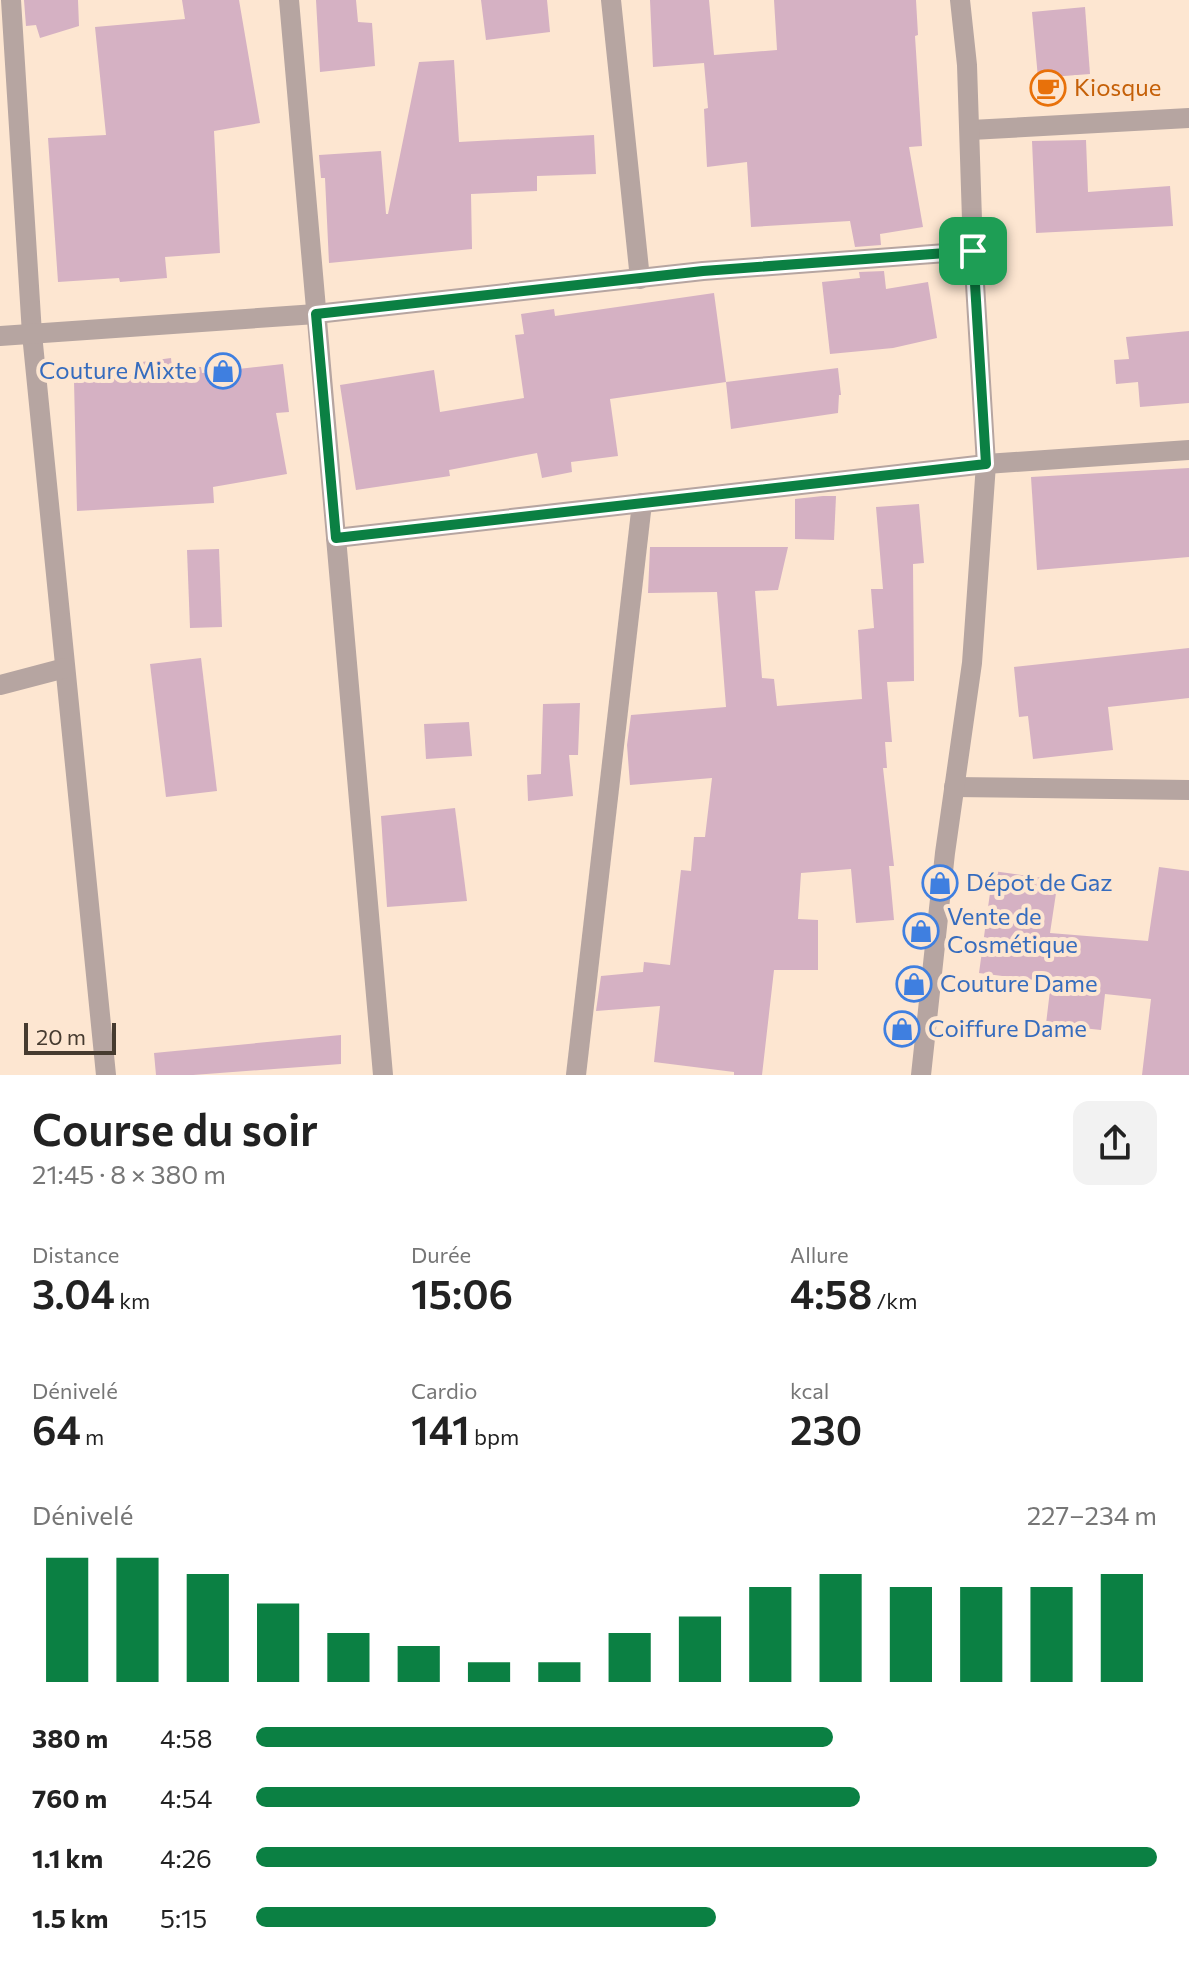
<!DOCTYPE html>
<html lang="fr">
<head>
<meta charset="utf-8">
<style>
	body { margin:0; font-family:Commissioner,sans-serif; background:#f2f2f2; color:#222; height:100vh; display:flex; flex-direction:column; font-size:30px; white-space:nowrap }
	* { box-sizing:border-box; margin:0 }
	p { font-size:26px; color:#767676 }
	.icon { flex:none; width:44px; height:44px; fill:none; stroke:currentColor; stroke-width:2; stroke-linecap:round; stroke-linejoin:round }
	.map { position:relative; height:1075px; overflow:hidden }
	.details { display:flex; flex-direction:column; background:#fff; flex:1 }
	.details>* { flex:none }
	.scale { position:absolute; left:24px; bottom:20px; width:92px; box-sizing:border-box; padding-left:8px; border:4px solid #463b30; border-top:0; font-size:22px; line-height:28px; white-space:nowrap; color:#463b30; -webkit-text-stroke:6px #fde6d1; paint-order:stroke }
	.pin { position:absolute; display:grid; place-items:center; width:68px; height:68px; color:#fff; margin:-34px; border-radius:16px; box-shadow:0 4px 12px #0006 }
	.round { display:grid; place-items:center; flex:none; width:84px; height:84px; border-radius:16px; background:#f2f2f2 }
	.head { display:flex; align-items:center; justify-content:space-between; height:136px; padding:0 32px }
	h1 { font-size:44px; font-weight:600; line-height:60px }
	.metrics { display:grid; grid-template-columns:repeat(3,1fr); gap:12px; height:136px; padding:8px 32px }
	.metrics div { display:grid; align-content:center }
	.metrics b { font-size:40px; font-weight:600 }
	.metrics small { font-size:22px; font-weight:400 }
	.metrics p { font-size:22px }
	.chart { height:224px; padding:16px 32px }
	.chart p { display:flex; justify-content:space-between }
	.chart svg { width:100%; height:144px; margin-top:8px; stroke:#0b8043; stroke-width:6 }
	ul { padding:0 32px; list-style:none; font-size:26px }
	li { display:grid; grid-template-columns:128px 96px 1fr; align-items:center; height:60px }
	li i { height:20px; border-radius:10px; background:#0b8043 }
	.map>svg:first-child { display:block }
	.building { fill:#d5b1c3 }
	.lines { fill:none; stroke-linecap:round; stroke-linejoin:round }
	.street { stroke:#b6a5a1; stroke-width:20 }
	.route-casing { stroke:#fff; stroke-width:16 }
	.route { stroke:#0b8043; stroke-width:10 }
	.labels { text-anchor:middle; stroke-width:8; stroke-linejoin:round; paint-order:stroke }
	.food-label { font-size:24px; fill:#c56008; stroke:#fde6d1; text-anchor:start }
	.shop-label { font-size:24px; fill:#366cbe; stroke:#fde6d1; text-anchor:start }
</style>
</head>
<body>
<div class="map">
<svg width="1189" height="1075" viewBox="0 0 1189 1075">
	<rect width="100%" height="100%" fill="#fde6d1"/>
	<g class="building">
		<path d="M 24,0 L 78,0 L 79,26 L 40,38 L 36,25 L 26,26 Z"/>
		<path d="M 182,0 L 239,0 L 260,123 L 214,131 L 220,253 L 165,257 L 167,278 L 120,282 L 119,278 L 58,282 L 48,138 L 106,135 L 95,27 L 185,19 Z"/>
		<path d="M 316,0 L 356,0 L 358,22 L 372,23 L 375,66 L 320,72 Z"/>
		<path d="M 481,0 L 547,0 L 550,32 L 486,40 Z"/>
		<path d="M 650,0 L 709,0 L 714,55 L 777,50 L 774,0 L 916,0 L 918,35 L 915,36 L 922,146 L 909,147 L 923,227 L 880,234 L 881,245 L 855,247 L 850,221 L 751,227 L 747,162 L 707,167 L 704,109 L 708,108 L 704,63 L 653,67 Z"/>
		<path d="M 1085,7 L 1090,74 L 1038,78 L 1032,12 Z"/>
		<path d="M 454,60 L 459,142 L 594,135 L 596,174 L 537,176 L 537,191 L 471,194 L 472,249 L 329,263 L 325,178 L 321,178 L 319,155 L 381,151 L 386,214 L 388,214 L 419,62 Z"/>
		<path d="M 1086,140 L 1088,192 L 1170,186 L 1173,226 L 1036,233 L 1032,141 Z"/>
		<path d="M 884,271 L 886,289 L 928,282 L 937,338 L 893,348 L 830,354 L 822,282 L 860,278 L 859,272 Z"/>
		<path d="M 714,293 L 726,382 L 610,399 L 618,456 L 571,462 L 572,472 L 542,478 L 537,453 L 449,470 L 450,476 L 356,490 L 340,385 L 434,370 L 440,412 L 524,398 L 515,335 L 524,334 L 521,314 L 554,309 L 555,316 Z"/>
		<path d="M 1189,331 L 1189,403 L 1140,407 L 1138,382 L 1116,384 L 1114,360 L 1129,359 L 1126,337 Z"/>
		<path d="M 171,358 L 172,368 L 201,367 L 202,373 L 283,364 L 289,412 L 276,413 L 287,474 L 213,487 L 214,503 L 77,511 L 74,381 L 143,374 L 142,362 Z"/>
		<path d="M 838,368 L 841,395 L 839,395 L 838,413 L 731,429 L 726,382 Z"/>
		<path d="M 1189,468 L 1189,557 L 1037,570 L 1031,477 Z"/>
		<path d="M 823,496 L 836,496 L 834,540 L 795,539 L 795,499 Z"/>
		<path d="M 919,504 L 924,563 L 913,564 L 914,681 L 887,682 L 892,742 L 885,742 L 887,768 L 883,768 L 894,866 L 889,866 L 894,920 L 856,923 L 851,869 L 801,873 L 798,919 L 818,920 L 818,970 L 774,970 L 762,1075 L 734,1075 L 734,1072 L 654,1062 L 660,1006 L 596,1011 L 601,976 L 643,972 L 644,962 L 670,965 L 681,870 L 691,871 L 694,837 L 705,837 L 712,778 L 630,785 L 627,745 L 631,715 L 726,707 L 717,592 L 648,593 L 650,547 L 788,547 L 778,590 L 755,591 L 762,678 L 774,679 L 777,706 L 862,699 L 858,630 L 874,628 L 871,589 L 883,589 L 876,507 Z"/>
		<path d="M 219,549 L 222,627 L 190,628 L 187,550 Z"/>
		<path d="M 1189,648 L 1189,698 L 1108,707 L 1113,750 L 1033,759 L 1028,716 L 1019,717 L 1014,667 Z"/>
		<path d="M 201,658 L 217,791 L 166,797 L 150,664 Z"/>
		<path d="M 580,703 L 578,755 L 569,755 L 573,796 L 528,801 L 527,775 L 541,774 L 543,704 Z"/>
		<path d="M 469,722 L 472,756 L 426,759 L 424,724 Z"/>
		<path d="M 455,808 L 467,901 L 387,907 L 381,816 Z"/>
		<path d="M 1159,867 L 1189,871 L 1189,1075 L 1142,1075 L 1151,999 L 1105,994 L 1101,1030 L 1046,1024 L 1051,982 L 979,973 L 993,871 L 1058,880 L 1050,933 L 1148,941 Z"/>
		<path d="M 341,1035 L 341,1064 L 193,1075 L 156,1075 L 154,1053 Z"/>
	</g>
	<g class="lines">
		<g class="street">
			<path d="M 11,0 L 32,334 L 106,1075"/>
			<path d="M 289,0 L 383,1075"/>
			<path d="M 611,0 L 640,279"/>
			<path d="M 971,130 L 1189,118"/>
			<path d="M 0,336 L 316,314 L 703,271 L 973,251"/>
			<path d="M 336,538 L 986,464 L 1189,450"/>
			<path d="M 0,685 L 65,668"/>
			<path d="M 954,787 L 1189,790"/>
			<path d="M 576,1075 L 642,503"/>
			<path d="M 921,1075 L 945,853 L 972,663 L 986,464 L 973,251 L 967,65 L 960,0"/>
		</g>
	</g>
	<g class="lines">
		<defs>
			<path id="route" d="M 973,251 L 986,464 L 336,538 L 316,314 L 703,271 Z"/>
		</defs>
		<use href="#route" class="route-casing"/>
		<use href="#route" class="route"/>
	</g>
	<defs>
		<symbol id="cafe-ring" viewBox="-11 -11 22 22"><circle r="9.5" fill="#fde6d1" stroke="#e8710a" stroke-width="1.5"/><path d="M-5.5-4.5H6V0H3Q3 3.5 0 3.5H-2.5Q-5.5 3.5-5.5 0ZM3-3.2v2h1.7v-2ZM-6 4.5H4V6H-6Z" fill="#e8710a"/></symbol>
		<symbol id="shop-ring" viewBox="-11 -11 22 22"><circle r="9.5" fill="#fde6d1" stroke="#3f7fe0" stroke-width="1.5"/><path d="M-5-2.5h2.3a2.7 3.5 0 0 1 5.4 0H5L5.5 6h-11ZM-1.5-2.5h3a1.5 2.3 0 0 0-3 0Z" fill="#3f7fe0"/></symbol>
	</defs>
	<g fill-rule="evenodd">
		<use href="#cafe-ring" x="1028" y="68" width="40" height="40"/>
		<use href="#shop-ring" x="203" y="351" width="40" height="40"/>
		<use href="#shop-ring" x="920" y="863" width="40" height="40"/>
		<use href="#shop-ring" x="901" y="911" width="40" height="40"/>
		<use href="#shop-ring" x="894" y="964" width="40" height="40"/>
		<use href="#shop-ring" x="882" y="1009" width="40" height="40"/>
	</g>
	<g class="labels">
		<g class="food-label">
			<text x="1074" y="96">Kiosque</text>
		</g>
		<g class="shop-label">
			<text x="197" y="379" text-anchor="end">Couture Mixte</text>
			<text x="966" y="891">Dépot de Gaz</text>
			<text x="947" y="925">Vente de<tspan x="947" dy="28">Cosmétique</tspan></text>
			<text x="940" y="992">Couture Dame</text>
			<text x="928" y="1037">Coiffure Dame</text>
		</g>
	</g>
</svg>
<div class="scale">20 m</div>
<div class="pin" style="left:973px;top:251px;background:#1e9e55"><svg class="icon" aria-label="arrive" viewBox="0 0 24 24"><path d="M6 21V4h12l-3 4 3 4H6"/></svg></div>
</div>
<section class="details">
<div class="head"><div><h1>Course du soir</h1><p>21:45 · 8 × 380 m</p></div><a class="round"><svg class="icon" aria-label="share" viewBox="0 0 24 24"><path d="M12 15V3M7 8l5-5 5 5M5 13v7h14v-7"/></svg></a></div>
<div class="metrics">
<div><p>Distance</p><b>3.04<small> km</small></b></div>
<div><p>Durée</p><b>15:06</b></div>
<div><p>Allure</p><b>4:58<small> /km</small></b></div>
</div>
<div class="metrics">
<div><p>Dénivelé</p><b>64<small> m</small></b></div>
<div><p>Cardio</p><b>141<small> bpm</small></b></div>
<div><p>kcal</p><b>230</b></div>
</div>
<div class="chart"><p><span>Dénivelé</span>227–234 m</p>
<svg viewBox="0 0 160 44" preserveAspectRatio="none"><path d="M5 44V6M15 44V6M25 44V11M35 44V20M45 44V29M55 44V33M65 44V38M75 44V38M85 44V29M95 44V24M105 44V15M115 44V11M125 44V15M135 44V15M145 44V15M155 44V11"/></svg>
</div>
<ul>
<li><b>380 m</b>4:58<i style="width:64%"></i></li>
<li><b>760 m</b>4:54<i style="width:67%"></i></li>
<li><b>1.1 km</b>4:26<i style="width:100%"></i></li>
<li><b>1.5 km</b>5:15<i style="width:51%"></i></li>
</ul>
</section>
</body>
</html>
